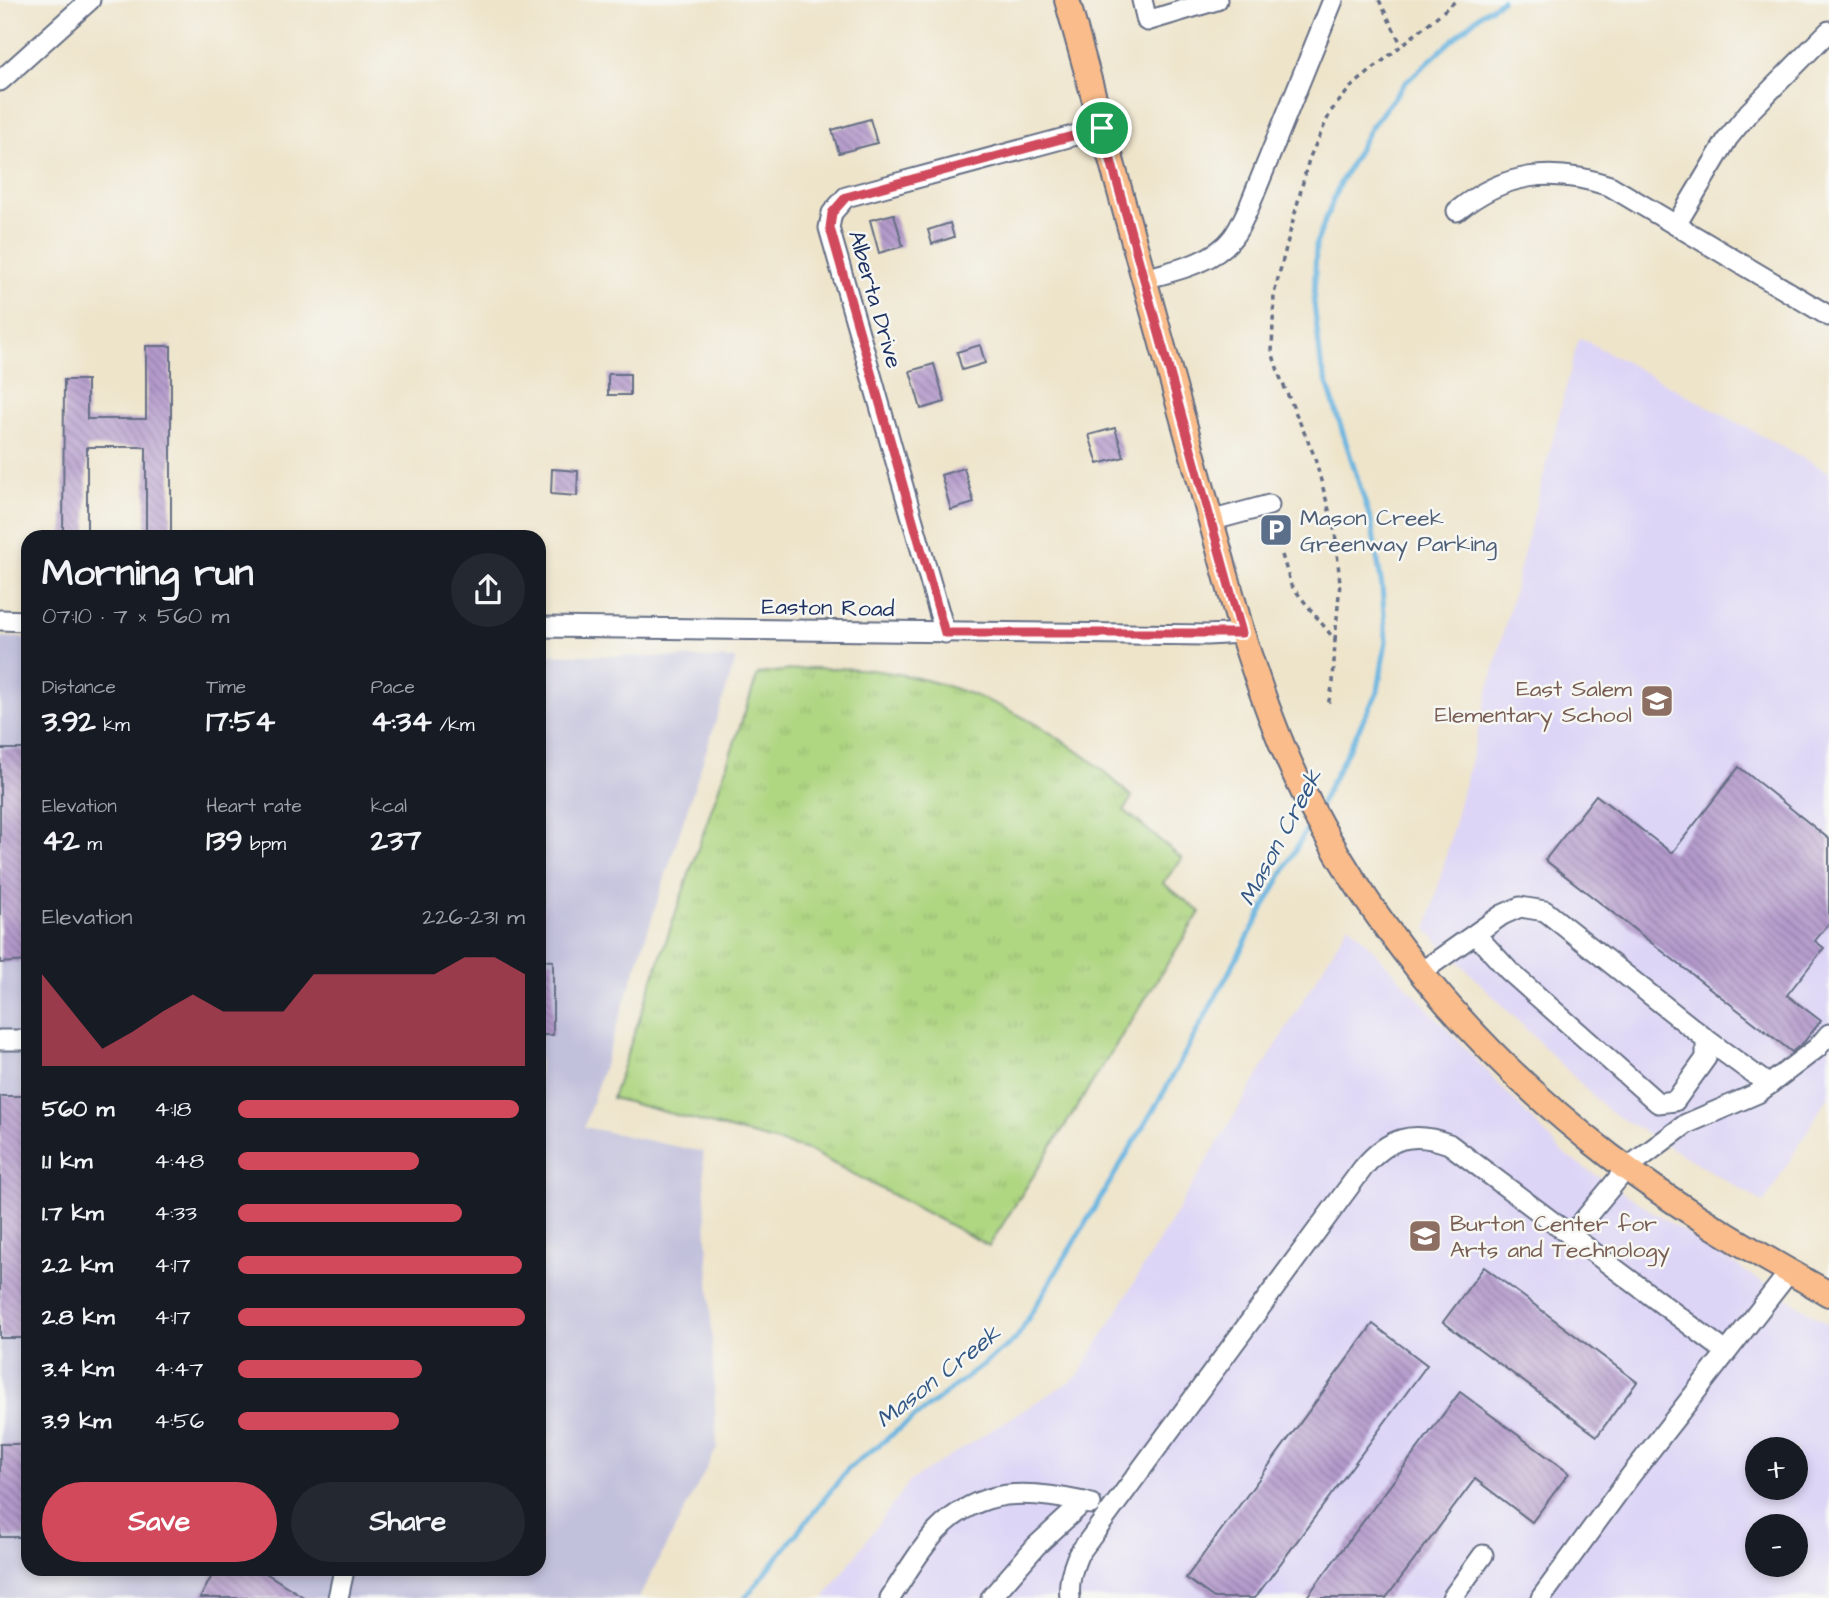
<!DOCTYPE html>
<html lang="en">
<head>
<meta charset="utf-8">
<style>
	body { margin:0; font-family:"Architects Daughter",sans-serif; background:#242831; color:#f1f3f6; height:100vh; display:flex; flex-direction:column; font-size:26px; white-space:nowrap }
	* { box-sizing:border-box; margin:0 }
	p { font-size:23px; color:#9ea1a6 }
	.icon { flex:none; width:38px; height:38px; fill:none; stroke:currentColor; stroke-width:2; stroke-linecap:round; stroke-linejoin:round }
	.map { position:relative; flex:1; overflow:hidden }
	.sheet { position:absolute; left:21px; top:530px; width:525px; height:1046px; display:flex; flex-direction:column; background:#171b24; border-radius:21px; box-shadow:0 4px 10px #0003 }
	.sheet>* { flex:none }
	.tools { position:absolute; left:1745px; top:1437px; display:grid; gap:14px }
	.tools a { display:grid; place-items:center; width:63px; height:63px; border-radius:50%; background:#171b24; box-shadow:0 4px 10px #0003; font-size:35px }
	.pin { position:absolute; display:grid; place-items:center; width:60px; height:60px; color:#fff; margin:-30px; border:4px solid #fff; border-radius:50%; box-shadow:0 2px 7px #0007 }
	.round { display:grid; place-items:center; flex:none; width:74px; height:74px; border-radius:37px; background:#242831 }
	.overview { display:flex; align-items:center; justify-content:space-between; height:119px; padding:0 21px }
	h1 { font-size:38px; font-weight:700; line-height:52px }
	.metrics { display:grid; grid-template-columns:repeat(3,1fr); gap:10px; height:119px; padding:7px 21px }
	.metrics div { display:grid; align-content:center }
	.metrics b { font-size:30px; font-weight:700 }
	.metrics small { font-size:19px; font-weight:400 }
	.metrics p { font-size:19px }
	.chart { height:196px; padding:14px 21px }
	.chart p { display:flex; justify-content:space-between }
	.chart svg { width:100%; height:126px; margin-top:7px; fill:#d1495b; opacity:.7 }
	.button { display:flex; gap:14px; margin-top:auto; padding:14px 21px }
	.button a { flex:1; height:80px; border-radius:42px; background:#d1495b; color:#fff; font-size:28px; font-weight:700; line-height:80px; text-align:center }
	.button a+a { background:#242831; color:#f1f3f6 }
	ul { padding:0 21px; list-style:none; font-size:23px }
	li { display:grid; grid-template-columns:112px 84px 1fr; align-items:center; height:52px }
	li i { height:18px; border-radius:9px; background:#d1495b }
	.map>svg:first-child { display:block }
	.built { fill:#ddd5f6; fill-rule:evenodd }
	.industrial { fill:#c2c1dc }
	.grass { fill:url(#grass-tufts); stroke:#658270; stroke-width:2 }
	.lines { fill:none; stroke-linecap:round; stroke-linejoin:round }
	.stream { stroke:#66b4e0; stroke-width:5 }
	.building { fill:url(#building-back-hatch) }
	.minor-casing { stroke:#656e84; stroke-width:23 }
	.major-casing { stroke:#656e84; stroke-width:28 }
	.path { stroke:#656e84; stroke-width:3.5; stroke-dasharray:5 5; stroke-linecap:butt }
	.minor { stroke:#fff; stroke-width:19 }
	.major { stroke:#f9bc8a; stroke-width:24 }
	.route-casing { stroke:#fff; stroke-width:14 }
	.route { stroke:#d1495b; stroke-width:9 }
	.labels { text-anchor:middle; stroke-width:5; stroke-linejoin:round; paint-order:stroke }
	.street-label { font-size:23px; fill:#1b2f5e; stroke:#f6f6f2 }
	.service-label { font-size:23px; fill:#4e5e75; stroke:#f6f6f2; text-anchor:start }
	.education-label { font-size:23px; fill:#785e54; stroke:#f6f6f2; text-anchor:end }
	.water-label { font-size:24px; font-style:italic; fill:#325785; stroke:#f6f6f2 }
</style>
</head>
<body>
<div class="map">
<svg width="1829" height="1598" viewBox="0 0 1829 1598">
	<defs>
		<pattern id="grass-tufts" width="24" height="20" patternUnits="userSpaceOnUse" patternTransform="scale(1.75)"><rect width="24" height="20" fill="#afd681"/><path d="M3 7l-1-3M5 7V3M7 7l1-3M15 17l-1-3M17 17v-4M19 17l1-3" fill="none" stroke="#96b872"/></pattern>
		<pattern id="building-back-hatch" width="6" height="6" patternUnits="userSpaceOnUse" patternTransform="scale(1.75)"><rect width="6" height="6" fill="#b49acb"/><path d="M-1 5l2 2M0 0l6 6M5-1l2 2" fill="none" stroke="#927ea8"/></pattern>
	</defs>
	<rect width="100%" height="100%" fill="#f6f6f2"/>
	<filter id="ink" filterUnits="userSpaceOnUse"><feTurbulence type="fractalNoise" baseFrequency=".0143" numOctaves="2"/><feDisplacementMap in="SourceGraphic" scale="14" xChannelSelector="R" yChannelSelector="G"/><feConvolveMatrix kernelMatrix="1 2 1 2 8 2 1 2 1" color-interpolation-filters="sRGB"/></filter>
	<filter id="wash" filterUnits="userSpaceOnUse"><feTurbulence type="fractalNoise" baseFrequency=".00686" numOctaves="4" result="noise"/><feDisplacementMap in="SourceGraphic" scale="28" xChannelSelector="R" yChannelSelector="G"/><feGaussianBlur stdDeviation="1.57" result="paint"/><feColorMatrix in="noise" values="0 0 0 0 0 0 0 0 0 0 0 0 0 0 0 0 0 1.4 0 .05"/><feComposite in="paint" operator="in"/></filter>
	<g filter="url(#wash)">
		<rect width="100%" height="100%" fill="#eee4ca"/>
		<g class="built">
			<path d="M 1579,337 L 1829,472 L 1829,1095 L 1764,1203 L 1607,1110 L 1427,930 Z"/>
			<path d="M 1349,924 L 1566,1156 L 1829,1325 L 1829,1598 L 824,1598 L 910,1481 L 1078,1376 ZM 1757,1449 L 1796,1449 L 1796,1488 L 1757,1488 ZM 1757,1526 L 1796,1526 L 1796,1564 L 1757,1564 Z"/>
		</g>
		<path class="industrial" d="M 0,637 L 28,638 L 28,1570 L 539,1570 L 539,654 L 736,659 L 584,1127 L 703,1152 L 717,1448 L 639,1598 L 0,1598 Z"/>
		<path class="grass" d="M 811,668 C 831,668 851,668 871,670 C 948,679 1021,709 1083,755 C 1101,767 1116,783 1132,797 L 1124,810 L 1182,859 L 1163,883 L 1200,912 L 989,1246 L 808,1150 L 612,1098 L 758,674 Z"/>
		<g class="lines">
			<g class="stream">
				<path d="M 1319,807 L 1378,691 L 1386,641 L 1382,587 L 1371,521 L 1321,364 L 1314,303 L 1316,244 L 1339,185 L 1371,127 L 1406,82 L 1481,14 L 1502,0"/>
				<path d="M 745,1598 L 849,1468 L 1016,1339 L 1164,1092 L 1311,821"/>
			</g>
		</g>
		<g id="blocks">
			<g class="building">
				<path d="M 870,119 L 877,143 L 839,153 L 832,130 Z"/>
				<path d="M 894,214 L 903,246 L 879,253 L 870,220 Z"/>
				<path d="M 950,223 L 954,237 L 932,244 L 928,230 Z"/>
				<path d="M 980,345 L 985,363 L 962,370 L 957,352 Z"/>
				<path d="M 146,346 L 171,346 L 171,537 L 146,537 L 146,447 L 87,447 L 87,537 L 63,537 L 64,380 L 87,380 L 87,419 L 146,419 Z"/>
				<path d="M 934,364 L 945,402 L 921,409 L 910,371 Z"/>
				<rect x="608" y="374" width="22" height="21"/>
				<path d="M 1115,428 L 1124,457 L 1098,464 L 1089,435 Z"/>
				<path d="M 964,468 L 974,503 L 951,510 L 941,475 Z"/>
				<path d="M 552,469 L 578,471 L 577,496 L 551,494 Z"/>
				<path d="M 0,749 L 28,749 L 28,961 L 0,963 Z"/>
				<path d="M 1739,767 L 1829,839 L 1829,923 L 1815,941 L 1824,948 L 1787,995 L 1821,1021 L 1804,1042 L 1792,1052 L 1545,860 L 1596,795 L 1672,853 Z"/>
				<path d="M 539,960 L 553,961 L 553,1035 L 539,1035 Z"/>
				<rect x="0" y="1096" width="28" height="242"/>
				<path d="M 1484,1267 L 1637,1382 L 1597,1436 L 1443,1322 Z"/>
				<path d="M 1373,1324 L 1427,1365 L 1255,1598 L 1214,1598 L 1186,1578 Z"/>
				<path d="M 1460,1392 L 1569,1473 L 1532,1522 L 1475,1479 L 1386,1598 L 1306,1598 Z"/>
				<rect x="0" y="1444" width="28" height="93"/>
				<path d="M 215,1570 L 261,1570 L 305,1598 L 200,1598 Z"/>
			</g>
		</g>
	</g>
	<g filter="url(#ink)">
		<use href="#blocks" fill-opacity="0" stroke="#656e84" stroke-width="2"/>
		<g class="lines">
			<defs>
				<g id="minor">
					<path d="M 1142,0 L 1147,21 L 1217,0"/>
					<path d="M 0,81 L 90,0"/>
					<path d="M 1457,211 C 1505,172 1552,167 1610,186 L 1829,316"/>
					<path d="M 1676,225 L 1728,138 L 1749,112 L 1829,31"/>
					<path d="M 1144,279 C 1173,271 1214,263 1233,237 C 1240,228 1244,217 1249,207 L 1333,0"/>
					<path d="M 1210,521 L 1269,505"/>
					<path d="M 0,620 L 28,621"/>
					<path d="M 539,627 L 1207,635 L 1242,633"/>
					<path d="M 945,633 L 829,228 L 832,213 L 846,197 L 1102,128"/>
					<path d="M 1421,972 L 1502,915 L 1520,907 L 1545,911 L 1706,1039 L 1706,1058 L 1675,1101 L 1658,1103 L 1509,971 L 1475,934"/>
					<path d="M 1706,1039 L 1769,1085"/>
					<path d="M 0,1040 L 28,1040"/>
					<path d="M 1572,1234 L 1627,1168 L 1686,1124 L 1758,1093 L 1817,1048 L 1829,1034"/>
					<path d="M 338,1598 L 344,1570"/>
					<path d="M 890,1598 C 905,1576 919,1550 937,1531 C 980,1486 1029,1490 1084,1502"/>
					<path d="M 991,1598 L 1036,1546 L 1084,1502 L 1091,1504"/>
					<path d="M 1070,1598 C 1068,1582 1072,1570 1078,1555 L 1363,1168 C 1388,1138 1412,1130 1449,1144 L 1726,1352"/>
					<path d="M 1452,1598 L 1483,1555"/>
					<path d="M 1541,1598 L 1631,1475 L 1790,1271"/>
				</g>
				<path id="major" d="M 1067,0 L 1242,633 C 1261,692 1281,750 1310,805 C 1381,941 1488,1063 1610,1156 C 1678,1208 1754,1252 1829,1294"/>
			</defs>
			<use href="#minor" class="minor-casing"/>
			<use href="#major" class="major-casing"/>
			<g class="path">
				<path d="M 1379,0 L 1401,44"/>
				<path d="M 1282,555 L 1291,585 L 1335,640 L 1333,683 L 1328,705"/>
				<path d="M 1335,640 L 1340,583 L 1335,532 L 1314,455 L 1280,377 L 1272,352 L 1274,294 L 1309,159 L 1331,111 L 1351,87 L 1457,0"/>
			</g>
			<use href="#minor" class="minor"/>
			<use href="#major" class="major"/>
		</g>
	</g>
	<g class="lines" filter="url(#ink)">
		<defs>
			<path id="route" d="M 1102,128 L 1242,633 L 945,633 L 830,228 L 832,213 L 846,197 Z"/>
		</defs>
		<use href="#route" class="route-casing"/>
		<use href="#route" class="route"/>
	</g>
	<defs>
		<symbol id="parking-square" viewBox="-11 -11 22 22"><rect x="-9" y="-9" width="18" height="18" rx="4" fill="#5c6f8a" stroke="#f6f6f2"/><path d="M-3.5-5.5H1a3.5 3.5 0 0 1 0 7H-1V5.5H-3.5ZM-1-3.4V-.6H.8a1.4 1.4 0 0 0 0-2.8Z" fill="#fff"/></symbol>
		<symbol id="school-square" viewBox="-11 -11 22 22"><rect x="-9" y="-9" width="18" height="18" rx="4" fill="#8d6e63" stroke="#f6f6f2"/><path d="M0-5L7-2L0 1L-7-2ZM-4 1L0 2.5L4 1V4Q0 6-4 4Z" fill="#fff"/></symbol>
	</defs>
	<g fill-rule="evenodd">
		<use href="#parking-square" x="1257" y="511" width="38" height="38"/>
		<use href="#school-square" x="1638" y="682" width="38" height="38"/>
		<use href="#school-square" x="1406" y="1217" width="38" height="38"/>
	</g>
	<g class="labels">
		<g class="street-label">
			<text transform="translate(876 299) rotate(74)" y="8">Alberta Drive</text>
			<text transform="translate(828 607) rotate(1)" y="8">Easton Road</text>
		</g>
		<g class="service-label">
			<text x="1300" y="525">Mason Creek<tspan x="1300" dy="26">Greenway Parking</tspan></text>
		</g>
		<g class="education-label">
			<text x="1632" y="696">East Salem<tspan x="1632" dy="26">Elementary School</tspan></text>
			<text x="1450" y="1231" text-anchor="start">Burton Center for<tspan x="1450" dy="26">Arts and Technology</tspan></text>
		</g>
		<g class="water-label">
			<text transform="translate(1280 837) rotate(-62)" y="8">Mason Creek</text>
			<text transform="translate(938 1376) rotate(-38)" y="8">Mason Creek</text>
		</g>
	</g>
</svg>
<div class="tools">
<a>+</a>
<a>−</a>
</div>
<div class="pin" style="left:1102px;top:128px;background:#1e9e55"><svg class="icon" aria-label="arrive" viewBox="0 0 24 24"><path d="M6 21V4h12l-3 4 3 4H6"/></svg></div>
<section class="sheet">
<div class="overview"><div><h1>Morning run</h1><p>07:10 · 7 × 560 m</p></div><a class="round"><svg class="icon" aria-label="share" viewBox="0 0 24 24"><path d="M12 15V3M7 8l5-5 5 5M5 13v7h14v-7"/></svg></a></div>
<div class="metrics">
<div><p>Distance</p><b>3.92<small> km</small></b></div>
<div><p>Time</p><b>17:54</b></div>
<div><p>Pace</p><b>4:34<small> /km</small></b></div>
</div>
<div class="metrics">
<div><p>Elevation</p><b>42<small> m</small></b></div>
<div><p>Heart rate</p><b>139<small> bpm</small></b></div>
<div><p>kcal</p><b>237</b></div>
</div>
<div class="chart"><p><span>Elevation</span>226–231 m</p>
<svg viewBox="0 0 160 44" preserveAspectRatio="none"><path d="M0 44V12L10 25L20 38L30 32L40 25L50 19L60 25L70 25L80 25L90 12L100 12L110 12L120 12L130 12L140 6L150 6L160 12V44z"/></svg>
</div>
<ul>
<li><b>560 m</b>4:18<i style="width:98%"></i></li>
<li><b>1.1 km</b>4:48<i style="width:63%"></i></li>
<li><b>1.7 km</b>4:33<i style="width:78%"></i></li>
<li><b>2.2 km</b>4:17<i style="width:99%"></i></li>
<li><b>2.8 km</b>4:17<i style="width:100%"></i></li>
<li><b>3.4 km</b>4:47<i style="width:64%"></i></li>
<li><b>3.9 km</b>4:56<i style="width:56%"></i></li>
</ul>
<div class="button"><a>Save</a><a>Share</a></div>
</section>
</div>
</body>
</html>
